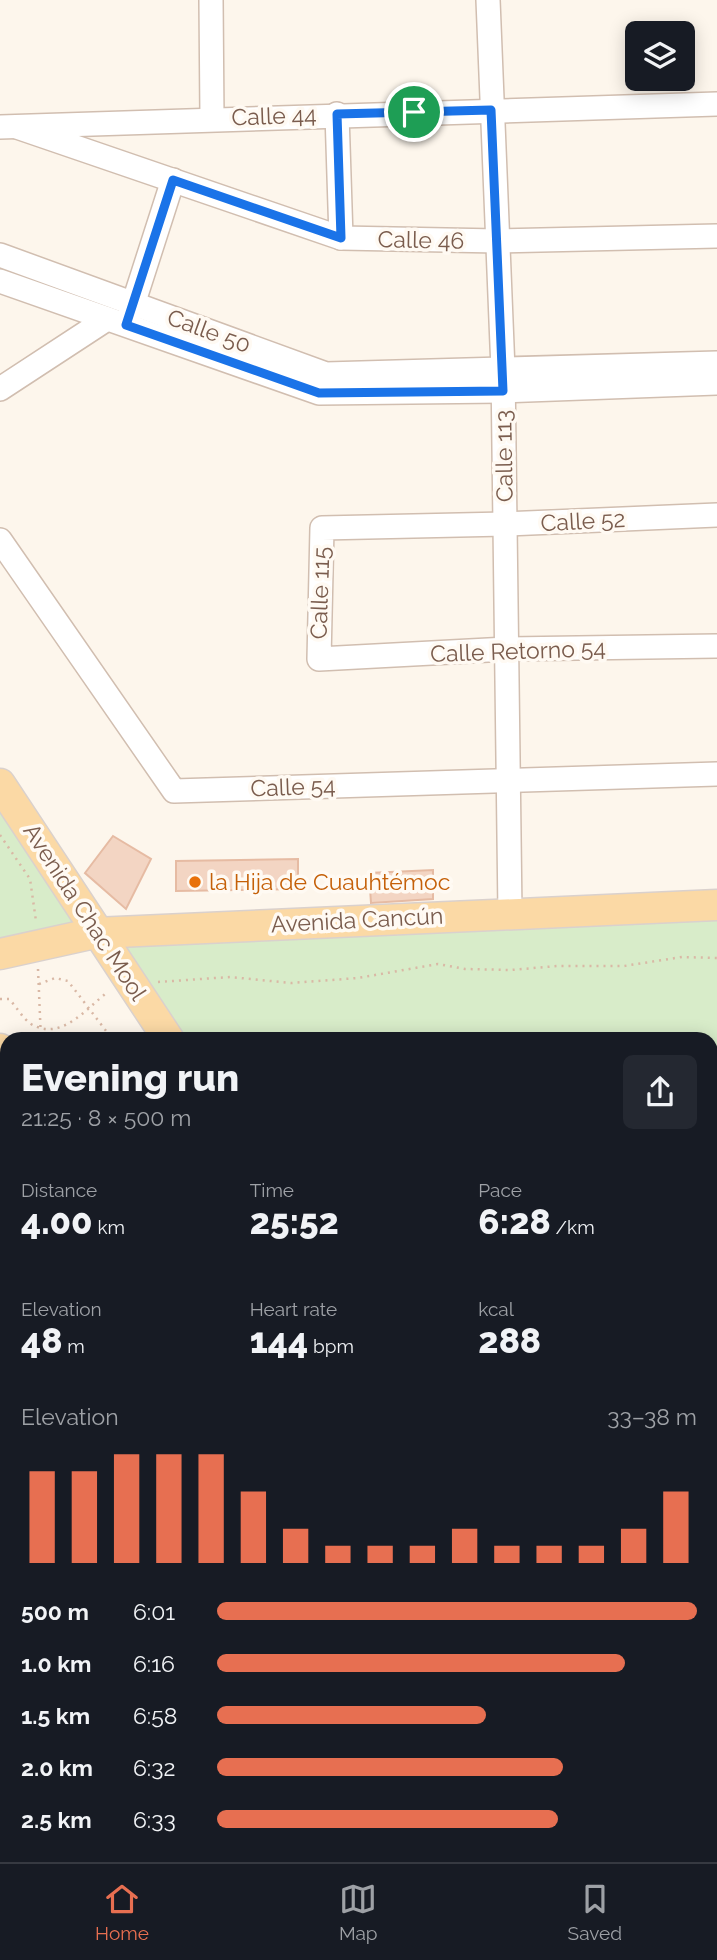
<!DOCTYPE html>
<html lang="en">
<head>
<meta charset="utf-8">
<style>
	body { margin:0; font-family:Raleway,sans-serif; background:#242831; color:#f1f3f6; height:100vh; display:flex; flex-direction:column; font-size:26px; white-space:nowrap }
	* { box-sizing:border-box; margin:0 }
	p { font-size:23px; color:#9ea1a6 }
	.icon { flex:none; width:38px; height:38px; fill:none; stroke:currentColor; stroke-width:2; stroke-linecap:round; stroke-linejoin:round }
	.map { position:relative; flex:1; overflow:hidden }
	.side { position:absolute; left:0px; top:1032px; width:718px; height:830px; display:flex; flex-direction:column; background:#171b24; border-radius:21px 21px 0 0; box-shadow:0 4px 18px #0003 }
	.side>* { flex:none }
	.buttons { position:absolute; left:625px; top:21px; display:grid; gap:14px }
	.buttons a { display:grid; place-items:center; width:70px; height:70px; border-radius:10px; background:#171b24; box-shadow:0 4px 18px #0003; font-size:35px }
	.pin { position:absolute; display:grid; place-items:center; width:60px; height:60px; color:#fff; margin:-30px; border:4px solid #fff; border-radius:50%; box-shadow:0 2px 7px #0007 }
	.round { display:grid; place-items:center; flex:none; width:74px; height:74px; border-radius:10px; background:#242831 }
	.head { display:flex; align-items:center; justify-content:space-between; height:119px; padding:0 21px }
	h1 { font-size:38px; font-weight:800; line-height:52px }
	.stats { display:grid; grid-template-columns:repeat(3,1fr); gap:10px; height:119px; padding:7px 21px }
	.stats div { display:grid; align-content:center }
	.stats b { font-size:35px; font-weight:800 }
	.stats small { font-size:19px; font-weight:400 }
	.stats p { font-size:19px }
	.chart { height:196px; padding:14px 21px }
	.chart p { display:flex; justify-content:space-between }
	.chart svg { width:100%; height:126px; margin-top:7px; stroke:#e76f51; stroke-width:6 }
	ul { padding:0 21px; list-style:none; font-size:23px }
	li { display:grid; grid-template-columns:112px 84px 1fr; align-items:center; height:52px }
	li i { height:18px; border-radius:9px; background:#e76f51 }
	.dock { display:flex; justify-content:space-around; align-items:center; height:98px; border-top:2px solid #363941; background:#171b24; font-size:19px; color:#9ea1a6 }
	.dock a { display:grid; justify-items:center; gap:4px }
	.dock .selected { color:#e76f51 }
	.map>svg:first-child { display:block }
	.commercial { fill:#fde8e0 }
	.green { fill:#d8ecc9 }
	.building { fill:#f3d5c3; stroke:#e6bba3; stroke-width:2 }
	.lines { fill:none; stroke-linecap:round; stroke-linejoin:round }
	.minor-casing { stroke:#d1beb0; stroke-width:26 }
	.major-casing { stroke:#dad1cd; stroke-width:33 }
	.path { stroke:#d9b8a5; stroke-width:2.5; stroke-dasharray:2 5; stroke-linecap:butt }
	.minor { stroke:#fff; stroke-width:23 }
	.major { stroke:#fbd9a5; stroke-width:30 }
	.route-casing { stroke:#fff; stroke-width:14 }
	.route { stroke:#1a73e8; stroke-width:9 }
	.food-dot { fill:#e8710a; stroke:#fffaf3; stroke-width:2.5 }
	.labels { text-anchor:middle; stroke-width:7; stroke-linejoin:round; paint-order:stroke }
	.street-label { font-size:23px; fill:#7a5c4d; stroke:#fffaf3 }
	.food-label { font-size:23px; fill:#c56008; stroke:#fffaf3; text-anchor:start }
</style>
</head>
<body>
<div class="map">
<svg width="717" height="1862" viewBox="0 0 717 1862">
	<rect width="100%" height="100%" fill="#fdf6ec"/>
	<path class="commercial" d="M 0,1763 L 7,1763 L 7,1855 L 491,1855 L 492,1862 L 0,1862 Z"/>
	<g class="green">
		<path d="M 0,800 L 81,923 L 0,951 Z"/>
		<path d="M 717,915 L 717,1086 L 711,1086 L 710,1040 L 179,1039 L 120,942 Z"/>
		<path d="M 512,1855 L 637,1855 L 638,1862 L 512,1862 Z"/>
	</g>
	<g class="building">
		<path d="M 113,836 L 151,859 L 126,909 L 85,873 Z"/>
		<path d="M 298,859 L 298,889 L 176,891 L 176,861 Z"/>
		<path d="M 433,870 L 433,899 L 371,903 L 369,873 Z"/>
	</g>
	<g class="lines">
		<defs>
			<g id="minor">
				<path d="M 211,0 L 212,118"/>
				<path d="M 488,0 L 503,370 L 510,913"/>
				<path d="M 337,114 L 341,238"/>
				<path d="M 0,127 L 717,104"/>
				<path d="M 17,127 L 341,238 L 498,241 L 717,236"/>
				<path d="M 0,255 L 326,374 L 717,363"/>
				<path d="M 0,281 L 319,393 L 503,391 L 717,383"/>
				<path d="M 129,317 L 173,180"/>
				<path d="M 0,389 L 107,319"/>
				<path d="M 717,515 L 505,524 L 322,528 L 319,659 L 507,649 L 717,646"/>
				<path d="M 0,540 L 174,791 L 717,774"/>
				<path d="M 0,1172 L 6,1173 L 4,1316"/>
				<path d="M 710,1232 L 717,1232"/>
				<path d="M 710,1259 L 717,1259"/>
				<path d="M 0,1339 L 7,1338"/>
				<path d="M 710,1391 L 717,1390"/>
				<path d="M 710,1580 L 717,1585"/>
				<path d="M 227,1855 L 227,1862"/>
				<path d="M 427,1855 L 428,1862"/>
			</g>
			<g id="major">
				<path d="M 0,784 L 169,1040"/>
				<path d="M 0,954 L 95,933 L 717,905"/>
				<path d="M 0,1049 L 7,1059"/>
				<path d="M 710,1091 L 717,1091"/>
				<path d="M 0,1113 L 7,1113"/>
				<path d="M 0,1706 L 7,1706"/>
				<path d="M 0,1747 L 7,1746"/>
				<path d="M 497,1855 L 498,1862"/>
				<path d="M 646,1855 L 647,1862"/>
			</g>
		</defs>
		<use href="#minor" class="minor-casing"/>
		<use href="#major" class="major-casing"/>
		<g class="path">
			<path d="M 0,835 L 30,879 L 36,921"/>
			<path d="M 38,969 L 41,1040"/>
			<path d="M 158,982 L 230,977 L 291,983 L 358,978 L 438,964 L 465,969 L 511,970 L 557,966 L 624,966 L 682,957 L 717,958"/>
			<path d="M 39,984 L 55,978 L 68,981 L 113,1040"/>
			<path d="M 0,999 L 9,999 C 16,1006 23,1019 31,1024 C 62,1042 86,1008 108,992"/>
		</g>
		<use href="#minor" class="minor"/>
		<use href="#major" class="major"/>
	</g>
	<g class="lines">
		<defs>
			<path id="route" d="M 491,110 L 503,391 L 319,393 L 126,325 L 173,180 L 341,238 L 337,114 Z"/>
		</defs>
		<use href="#route" class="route-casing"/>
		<use href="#route" class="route"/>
	</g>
	<circle class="food-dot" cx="195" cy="882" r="7"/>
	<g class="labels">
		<g class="street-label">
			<text transform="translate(274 116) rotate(-2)" y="8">Calle 44</text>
			<text transform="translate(421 240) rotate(1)" y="8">Calle 46</text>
			<text transform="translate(209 331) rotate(20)" y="8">Calle 50</text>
			<text transform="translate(504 456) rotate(-91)" y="8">Calle 113</text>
			<text transform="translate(583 521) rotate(-3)" y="8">Calle 52</text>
			<text transform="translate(320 593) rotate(-88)" y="8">Calle 115</text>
			<text transform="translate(518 651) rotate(-2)" y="8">Calle Retorno 54</text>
			<text transform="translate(293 787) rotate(-2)" y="8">Calle 54</text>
			<text transform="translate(85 912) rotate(57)" y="8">Avenida Chac Mool</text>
			<text transform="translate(357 920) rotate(-3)" y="8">Avenida Cancún</text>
		</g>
		<g class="food-label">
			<text x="209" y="890">la Hija de Cuauhtémoc</text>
		</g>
	</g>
</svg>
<div class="buttons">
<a><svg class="icon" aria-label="layers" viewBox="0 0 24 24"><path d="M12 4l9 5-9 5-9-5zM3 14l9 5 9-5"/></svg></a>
</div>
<div class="pin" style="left:414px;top:112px;background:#1e9e55"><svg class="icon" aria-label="arrive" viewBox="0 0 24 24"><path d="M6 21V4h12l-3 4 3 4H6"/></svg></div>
<section class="side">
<div class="head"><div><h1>Evening run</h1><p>21:25 · 8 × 500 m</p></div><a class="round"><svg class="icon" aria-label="share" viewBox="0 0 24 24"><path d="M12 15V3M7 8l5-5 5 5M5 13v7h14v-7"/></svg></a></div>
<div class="stats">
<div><p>Distance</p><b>4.00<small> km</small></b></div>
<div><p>Time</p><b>25:52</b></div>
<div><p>Pace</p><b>6:28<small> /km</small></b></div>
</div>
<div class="stats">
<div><p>Elevation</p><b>48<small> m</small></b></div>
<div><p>Heart rate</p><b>144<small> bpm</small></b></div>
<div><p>kcal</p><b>288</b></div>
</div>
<div class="chart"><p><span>Elevation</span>33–38 m</p>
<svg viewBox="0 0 160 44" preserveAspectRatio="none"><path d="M5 44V12M15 44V12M25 44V6M35 44V6M45 44V6M55 44V19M65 44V32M75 44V38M85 44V38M95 44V38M105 44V32M115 44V38M125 44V38M135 44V38M145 44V32M155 44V19"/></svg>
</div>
<ul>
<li><b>500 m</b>6:01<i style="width:100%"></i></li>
<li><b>1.0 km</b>6:16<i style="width:85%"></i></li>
<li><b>1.5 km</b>6:58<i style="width:56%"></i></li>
<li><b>2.0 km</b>6:32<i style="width:72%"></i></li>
<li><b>2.5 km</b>6:33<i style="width:71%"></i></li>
</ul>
</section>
</div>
<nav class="dock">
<a class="selected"><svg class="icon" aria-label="home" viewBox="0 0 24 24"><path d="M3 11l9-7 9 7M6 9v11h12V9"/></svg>Home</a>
<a><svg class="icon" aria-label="map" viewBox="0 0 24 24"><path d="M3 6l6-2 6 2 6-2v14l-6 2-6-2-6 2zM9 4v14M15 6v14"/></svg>Map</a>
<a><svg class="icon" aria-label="saved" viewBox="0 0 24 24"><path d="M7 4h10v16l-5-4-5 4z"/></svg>Saved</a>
</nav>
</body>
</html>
